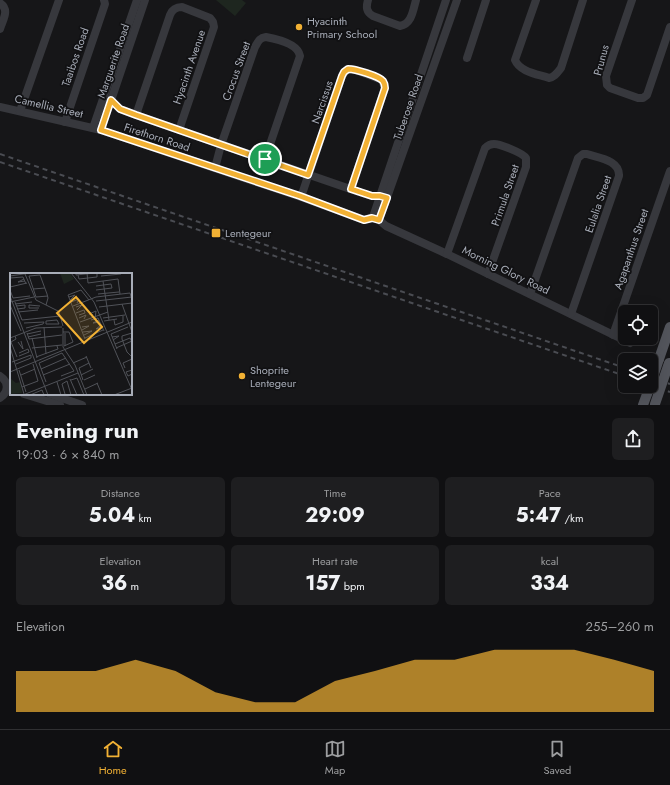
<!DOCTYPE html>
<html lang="en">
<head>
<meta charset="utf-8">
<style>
	body { margin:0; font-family:Jost,sans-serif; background:#1e1e20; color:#f1f3f6; height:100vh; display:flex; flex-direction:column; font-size:15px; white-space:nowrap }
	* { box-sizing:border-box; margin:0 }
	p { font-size:13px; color:#9c9d9f }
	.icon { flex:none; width:22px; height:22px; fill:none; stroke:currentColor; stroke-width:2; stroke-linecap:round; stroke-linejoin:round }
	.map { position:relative; height:405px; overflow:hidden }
	.details { display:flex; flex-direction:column; background:#101012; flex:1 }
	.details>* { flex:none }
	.controls { position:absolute; left:618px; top:305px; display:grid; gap:8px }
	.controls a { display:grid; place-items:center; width:40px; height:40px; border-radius:6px; background:#101012; box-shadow:0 4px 16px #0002,0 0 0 1px #303032; font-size:20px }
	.pin { position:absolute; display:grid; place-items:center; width:34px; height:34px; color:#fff; margin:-17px; border:2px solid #fff; border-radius:50%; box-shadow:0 1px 4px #0007 }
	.round { display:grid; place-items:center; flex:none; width:42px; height:42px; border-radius:6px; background:#1e1e20 }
	.summary { display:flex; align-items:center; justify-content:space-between; height:68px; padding:0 16px }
	h1 { font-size:22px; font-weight:700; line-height:30px }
	.metrics { display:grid; grid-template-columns:repeat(3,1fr); gap:6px; height:68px; padding:4px 16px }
	.metrics div { display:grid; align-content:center; border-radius:6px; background:#1e1e20; text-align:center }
	.metrics b { font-size:20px; font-weight:700 }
	.metrics small { font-size:11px; font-weight:400 }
	.metrics p { font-size:11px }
	.chart { height:112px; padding:8px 16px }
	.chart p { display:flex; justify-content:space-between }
	.chart svg { width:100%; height:72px; margin-top:4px; fill:#f2b134; opacity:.7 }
	.menu { display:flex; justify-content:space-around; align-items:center; height:56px; border-top:1px solid #303032; background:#101012; font-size:11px; color:#9c9d9f }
	.menu a { display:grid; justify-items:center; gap:2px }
	.menu .selected { color:#f2b134 }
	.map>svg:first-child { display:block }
	.green { fill:#1e261f }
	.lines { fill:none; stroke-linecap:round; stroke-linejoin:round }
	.minor { stroke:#37383d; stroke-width:8 }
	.major { stroke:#53555c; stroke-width:10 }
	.rail { stroke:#4a4c52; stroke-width:2; stroke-dasharray:5 4; stroke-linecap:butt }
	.major-bridge { stroke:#53555c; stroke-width:10 }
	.route-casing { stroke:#fff; stroke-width:8 }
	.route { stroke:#f2b134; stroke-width:5 }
	.poi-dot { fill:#f2b134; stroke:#111113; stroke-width:1.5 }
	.labels { text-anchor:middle; stroke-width:3.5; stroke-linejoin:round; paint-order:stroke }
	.poi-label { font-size:11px; fill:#a8adb8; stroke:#111113; text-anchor:start }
	.street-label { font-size:11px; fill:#a8adb8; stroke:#111113 }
	.inset-road { fill:none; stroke:#505258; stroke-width:1 }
	.view { fill:#f2b134; fill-opacity:0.15; stroke:#f2b134; stroke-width:2 }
	.inset-edge { fill:none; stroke:#a8adb8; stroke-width:2 }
</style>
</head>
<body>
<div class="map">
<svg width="670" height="405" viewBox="0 0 670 405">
	<rect width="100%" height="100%" fill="#161618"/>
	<path class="green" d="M 216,0 L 242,0 L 246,3 L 235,16 Z"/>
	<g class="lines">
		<g class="minor">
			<path d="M 368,0 C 366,7 366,12 373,16 L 400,26 C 412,24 413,10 416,0"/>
			<path d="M 536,0 L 515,60 C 520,72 537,74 549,78 C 555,77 557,73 561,68 L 583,0"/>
			<path d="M 632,0 L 606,76 L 607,85 L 610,88 L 638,98 L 643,98 L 647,95 L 670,27"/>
			<path d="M 0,3 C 10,10 3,19 0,29"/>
			<path d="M 467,58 L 486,0"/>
			<path d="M 103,98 L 111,100 L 120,109 L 136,115 L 359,192 L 372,196 L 380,196 L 387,198"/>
			<path d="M 0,107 L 101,130 L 301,197 L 364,220 L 373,217"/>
			<path d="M 20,111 L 59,0"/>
			<path d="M 136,115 L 170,15 C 172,10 176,7 182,7 L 210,18 L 213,22 L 214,27 L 179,130"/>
			<path d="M 65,122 L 105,4 L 104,0"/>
			<path d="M 93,128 L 137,0"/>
			<path d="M 101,130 L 145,0"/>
			<path d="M 215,168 L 221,145 L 255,47 C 258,42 259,38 266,37 C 277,39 298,44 300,56 L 265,159"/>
			<path d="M 301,197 L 342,76 C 345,71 347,69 353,69 L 382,80 L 385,88 L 351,189"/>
			<path d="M 373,217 L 379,220 L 386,226 L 447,254 L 630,343"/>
			<path d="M 373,217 L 446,0"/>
			<path d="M 379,220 L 457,0"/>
			<path d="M 447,254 L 485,148 C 487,146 490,144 494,144 C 500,144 523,153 526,158 L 526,167 L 488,274"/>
			<path d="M 530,294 L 578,158 L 583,154 L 587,154 C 599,158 620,160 619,176 L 571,314"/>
			<path d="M 613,335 L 670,171"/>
			<path d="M 0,376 C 9,382 9,392 0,398"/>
			<path d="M 24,394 L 60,405"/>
			<path d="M 50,394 L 82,405"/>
		</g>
		<g class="major">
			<path d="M 659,359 L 670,327"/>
			<path d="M 643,405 L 650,386"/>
		</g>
		<g class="rail">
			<path d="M 0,154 L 625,368"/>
			<path d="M 0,162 L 625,376"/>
			<path d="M 651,377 L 670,384"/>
			<path d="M 651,385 L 670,392"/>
		</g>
		<g class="major-bridge">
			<path d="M 651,383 L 659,359"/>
			<path d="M 655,404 L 669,363"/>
		</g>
	</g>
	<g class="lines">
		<defs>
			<path id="route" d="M 348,69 C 355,69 379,76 383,81 C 385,84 385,85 385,88 L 351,189 L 372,196 L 380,196 L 387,198 L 379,220 L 372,218 L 364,220 L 300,196 L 101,130 L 111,100 L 120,109 L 136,115 L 308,175 L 342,76 L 344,72 Z"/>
		</defs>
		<use href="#route" class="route-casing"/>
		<use href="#route" class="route"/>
	</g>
	<g class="poi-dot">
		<circle cx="299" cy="27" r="4"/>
		<rect x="211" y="228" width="10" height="10" rx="2"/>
		<circle cx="242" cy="376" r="4"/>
	</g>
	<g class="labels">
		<g class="poi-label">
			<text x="307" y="25">Hyacinth<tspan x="307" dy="13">Primary School</tspan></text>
			<text x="225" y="237">Lentegeur</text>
			<text x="250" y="374">Shoprite<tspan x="250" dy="13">Lentegeur</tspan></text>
		</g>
		<g class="street-label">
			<text transform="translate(75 57) rotate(-71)" y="4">Taaibos Road</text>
			<text transform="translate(601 60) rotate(-75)" y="4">Prunus</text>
			<text transform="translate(113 61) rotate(-71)" y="4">Marguerite Road</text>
			<text transform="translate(189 67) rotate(-71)" y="4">Hyacinth Avenue</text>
			<text transform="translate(236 71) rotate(-70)" y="4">Crocus Street</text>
			<text transform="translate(322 102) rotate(-71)" y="4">Narcissus</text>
			<text transform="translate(49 106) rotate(13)" y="4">Camellia Street</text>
			<text transform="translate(408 107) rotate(-71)" y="4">Tuberose Road</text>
			<text transform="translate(157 137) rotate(18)" y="4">Firethorn Road</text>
			<text transform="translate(505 195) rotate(-71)" y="4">Primula Street</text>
			<text transform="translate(598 204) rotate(-71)" y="4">Eulalia Street</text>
			<text transform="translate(631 249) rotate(-71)" y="4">Agapanthus Street</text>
			<text transform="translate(506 270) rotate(26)" y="4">Morning Glory Road</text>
		</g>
	</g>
	<g transform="translate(10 273)">
		<rect width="122" height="122" fill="#161618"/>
		<path d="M 50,0 L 60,0 L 64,6 L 54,11 ZM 0,105 L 6,110 L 10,109 L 12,120 L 0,121 Z" fill="#1e261f"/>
		<path class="inset-road" d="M 61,0 L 84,29 L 122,117M 66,0 L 66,2 L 85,0M 77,0 L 78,10 L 108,6 L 110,21M 15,1 L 26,27 L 48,38M 68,2 L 69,6 L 87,4 L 87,0M 0,3 L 20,0M 91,3 L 111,1M 0,5 L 13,4 L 16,11M 14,6 L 8,9 L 15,8M 93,8 L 99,47M 86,13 L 101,11 L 102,15 L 86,17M 0,14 L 17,10M 23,16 L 35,15M 0,17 L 3,25 L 20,23M 88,21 L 109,19M 0,23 L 38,122M 59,24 L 65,22 L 60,27M 86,28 L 122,24M 0,29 L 24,24M 5,29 L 12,47 L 50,43M 61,29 L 69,26 L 67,30M 5,31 L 22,29M 112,31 L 122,59M 0,32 L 11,58M 36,32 L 38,25 L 37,21 L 30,2 L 19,3 L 26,24 L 38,23M 6,33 L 15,32 L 15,35 L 7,36M 63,33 L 86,24 L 120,20 L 122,27M 66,34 L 72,32 L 67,37M 89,34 L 122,30M 29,35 L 19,35 L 19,32 L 30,33M 8,39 L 28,37M 49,39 L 53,53M 66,40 L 74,37 L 75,40 L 69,42M 83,42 L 79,41 L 86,38 L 85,46M 69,45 L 76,42 L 74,46M 93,45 L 115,42M 47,47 L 49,51 L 36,51 L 36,48 ZM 81,47 L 88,45 L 94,58M 89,47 L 83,50 L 90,49M 104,47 L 105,52 L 113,49 L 113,43M 94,48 L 107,46M 70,49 L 98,39M 14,50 L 34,49 L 33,51 L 16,55M 91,52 L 86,56 L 92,54M 34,54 L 36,81M 72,54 L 79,53 L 72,57M 53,55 L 53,74 L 65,92 L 77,122M 53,59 L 59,59 L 63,69 L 54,73M 73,59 L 82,58 L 74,62M 17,60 L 19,66 L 52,62M 55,60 L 55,73M 122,60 L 112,63 L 112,66 L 117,79 L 122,84M 17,61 L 31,58M 5,63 L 6,66 L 1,69 L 7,84M 18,64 L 31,61M 102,64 L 109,63 L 103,67M 0,65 L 26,55 L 52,54M 22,65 L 27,85M 75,65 L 93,57M 75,66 L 58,22 L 71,17 L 79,27M 8,69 L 13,76 L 11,68M 105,71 L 120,65 L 122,69M 0,74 L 14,121M 22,75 L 52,72M 106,75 L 122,68M 107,76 L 101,61 L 118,54M 9,80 L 18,76 L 19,79 L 9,83M 76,83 L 81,95M 26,84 L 48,76 L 47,73M 2,89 L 21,82 L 21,85 L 6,91M 63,90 L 77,84M 115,95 L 113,90 L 122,86M 31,96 L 56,85M 9,97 L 16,119M 122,97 L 116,99 L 118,103 L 122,101M 0,99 L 122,49M 11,102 L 25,96M 33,102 L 60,91M 71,102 L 83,96M 60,106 L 67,122M 61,107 L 67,105 L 74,122M 73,107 L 69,95 L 79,90M 74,107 L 85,102M 36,109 L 29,90 L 52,80 L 64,98 L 51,103M 47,109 L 51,122M 87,110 L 92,122M 12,114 L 28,108 L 23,91M 75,116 L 88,110M 55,121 L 52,111 L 57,108 L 61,122M 13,122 L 68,100M 20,122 L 32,117 L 34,122M 104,122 L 122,115"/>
		<path class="view" d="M 66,24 L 92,54 L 74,70 L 47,40 Z"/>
		<rect width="122" height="122" class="inset-edge"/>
	</g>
</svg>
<div class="controls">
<a><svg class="icon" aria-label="locate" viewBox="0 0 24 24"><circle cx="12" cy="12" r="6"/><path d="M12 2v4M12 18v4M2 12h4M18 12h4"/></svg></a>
<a><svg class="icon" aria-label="layers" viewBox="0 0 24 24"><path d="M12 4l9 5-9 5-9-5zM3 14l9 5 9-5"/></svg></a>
</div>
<div class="pin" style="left:265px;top:159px;background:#1e9e55"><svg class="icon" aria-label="arrive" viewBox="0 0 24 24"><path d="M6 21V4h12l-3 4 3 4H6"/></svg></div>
</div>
<section class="details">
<div class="summary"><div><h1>Evening run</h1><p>19:03 · 6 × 840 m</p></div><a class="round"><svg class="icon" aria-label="share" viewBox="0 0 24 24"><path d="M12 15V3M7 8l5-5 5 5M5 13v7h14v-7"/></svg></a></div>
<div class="metrics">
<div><p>Distance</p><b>5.04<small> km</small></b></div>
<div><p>Time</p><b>29:09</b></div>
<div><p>Pace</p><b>5:47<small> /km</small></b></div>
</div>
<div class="metrics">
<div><p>Elevation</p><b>36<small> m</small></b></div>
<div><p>Heart rate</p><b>157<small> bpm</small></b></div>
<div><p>kcal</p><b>334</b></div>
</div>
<div class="chart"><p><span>Elevation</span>255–260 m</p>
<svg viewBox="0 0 160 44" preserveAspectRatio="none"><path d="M0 44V19L10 19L20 19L30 12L40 19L50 32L60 38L70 38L80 25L90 19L100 12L110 12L120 6L130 6L140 6L150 12L160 19V44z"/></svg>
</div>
</section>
<nav class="menu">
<a class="selected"><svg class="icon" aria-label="home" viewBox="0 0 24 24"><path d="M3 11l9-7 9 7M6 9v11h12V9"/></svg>Home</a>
<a><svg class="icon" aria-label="map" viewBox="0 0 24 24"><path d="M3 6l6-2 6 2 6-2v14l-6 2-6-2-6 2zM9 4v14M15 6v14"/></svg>Map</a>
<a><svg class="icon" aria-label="saved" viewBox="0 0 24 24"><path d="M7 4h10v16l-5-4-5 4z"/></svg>Saved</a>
</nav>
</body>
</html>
